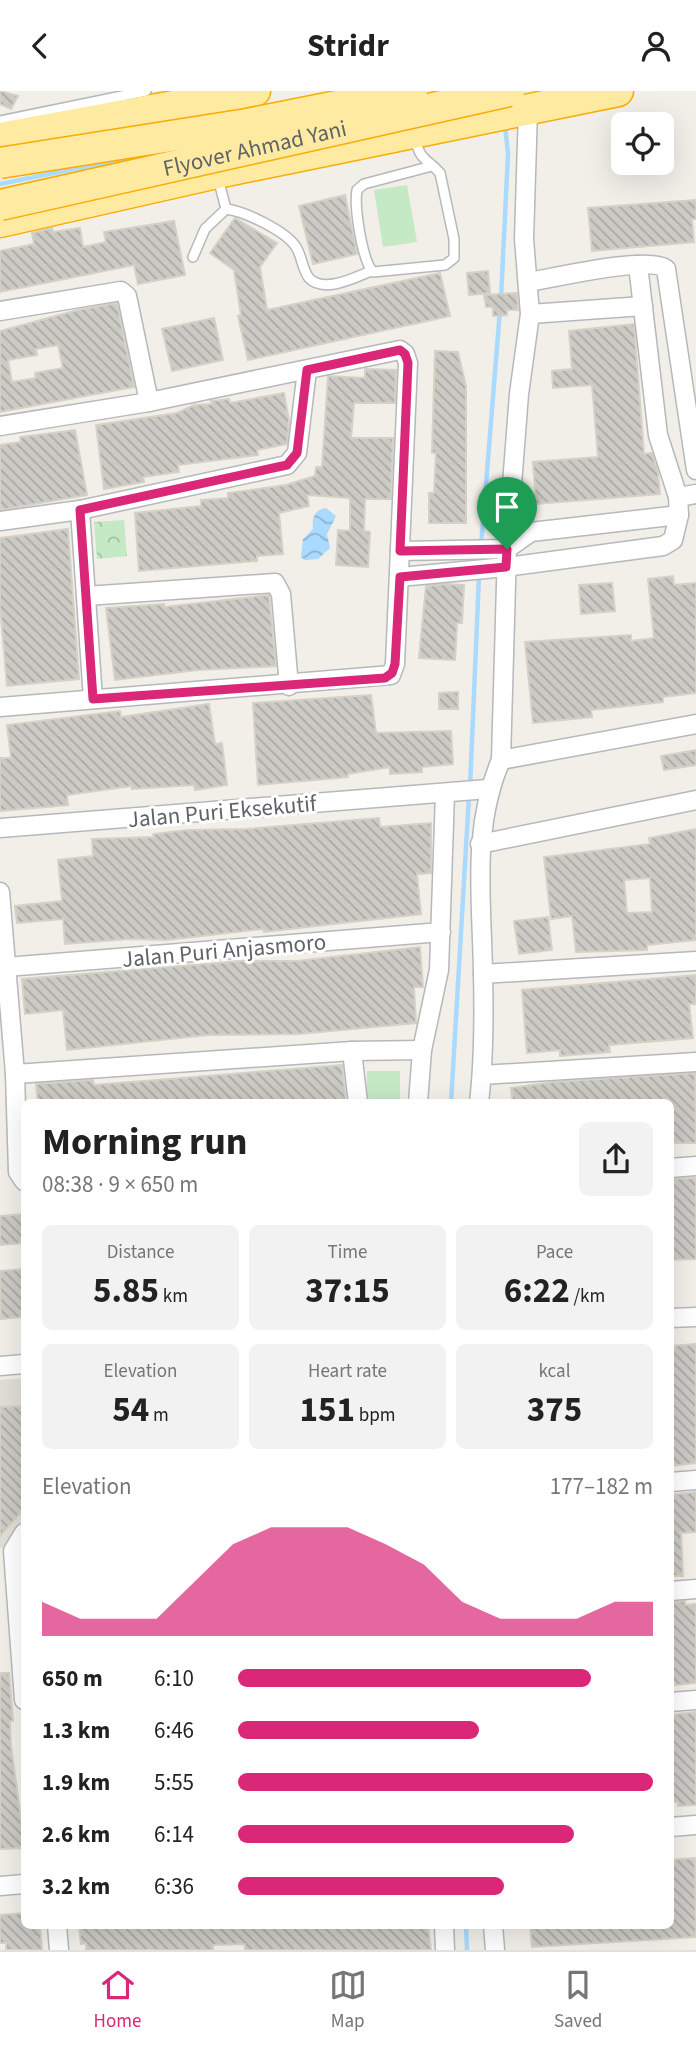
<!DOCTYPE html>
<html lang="en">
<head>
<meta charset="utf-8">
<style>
	body { margin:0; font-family:"Source Sans 3",sans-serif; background:#f2f2f2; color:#222; height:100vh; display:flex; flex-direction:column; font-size:26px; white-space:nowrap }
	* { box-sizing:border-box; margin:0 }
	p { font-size:23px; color:#767676 }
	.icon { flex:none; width:38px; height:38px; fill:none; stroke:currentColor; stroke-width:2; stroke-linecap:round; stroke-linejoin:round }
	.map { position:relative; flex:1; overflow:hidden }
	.drawer { position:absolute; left:21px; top:1008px; width:653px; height:830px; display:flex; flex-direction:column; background:#fff; border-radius:10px; box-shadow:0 7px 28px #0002 }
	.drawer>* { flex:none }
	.fabs { position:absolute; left:611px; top:21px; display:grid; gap:14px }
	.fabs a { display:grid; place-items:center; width:63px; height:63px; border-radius:10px; background:#fff; box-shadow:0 7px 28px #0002; font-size:35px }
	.pin { position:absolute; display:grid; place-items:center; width:60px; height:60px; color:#fff; margin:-72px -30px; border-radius:50% 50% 50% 0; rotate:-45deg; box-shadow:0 0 7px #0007 }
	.pin .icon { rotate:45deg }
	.round { display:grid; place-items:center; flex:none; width:74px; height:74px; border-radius:10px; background:#f2f2f2 }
	.head { display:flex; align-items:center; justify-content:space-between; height:119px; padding:0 21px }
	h1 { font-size:38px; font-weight:700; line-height:52px }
	.stats { display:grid; grid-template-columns:repeat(3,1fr); gap:10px; height:119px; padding:7px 21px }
	.stats div { display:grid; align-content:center; border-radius:10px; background:#f2f2f2; text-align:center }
	.stats b { font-size:35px; font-weight:700 }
	.stats small { font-size:19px; font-weight:400 }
	.stats p { font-size:19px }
	.chart { height:196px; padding:14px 21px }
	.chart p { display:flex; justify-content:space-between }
	.chart svg { width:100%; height:126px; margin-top:7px; fill:#db2777; opacity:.7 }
	ul { padding:0 21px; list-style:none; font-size:23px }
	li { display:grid; grid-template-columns:112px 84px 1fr; align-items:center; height:52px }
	li i { height:18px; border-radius:9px; background:#db2777 }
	header { display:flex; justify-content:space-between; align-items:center; height:91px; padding:0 21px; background:#fff; font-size:32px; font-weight:700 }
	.tab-bar { display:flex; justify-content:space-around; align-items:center; height:98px; border-top:2px solid #e0e0e0; background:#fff; font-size:19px; color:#767676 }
	.tab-bar a { display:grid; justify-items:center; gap:4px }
	.tab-bar .active { color:#db2777 }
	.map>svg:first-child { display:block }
	.education { fill:#e1ded6 }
	.park { fill:url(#park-crowns) }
	.garden { fill:#c5e8c5 }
	.water { fill:url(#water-waves) }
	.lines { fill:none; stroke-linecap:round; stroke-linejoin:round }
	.stream { stroke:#aadaff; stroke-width:4.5 }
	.building { fill:url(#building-back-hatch); stroke:#d6d1c6; stroke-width:2; fill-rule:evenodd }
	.service-casing { stroke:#b5b8bc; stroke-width:12 }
	.minor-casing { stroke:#b5b8bc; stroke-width:21 }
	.trunk-casing { stroke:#f9ab00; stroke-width:33 }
	.service { stroke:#fff; stroke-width:9 }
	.minor { stroke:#fff; stroke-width:18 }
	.trunk { stroke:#feeaa1; stroke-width:30 }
	.trunk-bridge-casing { stroke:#f9ab00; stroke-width:33; stroke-linecap:butt }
	.trunk-bridge { stroke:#feeaa1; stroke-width:30 }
	.route-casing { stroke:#fff; stroke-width:14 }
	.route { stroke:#db2777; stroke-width:9 }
	.labels { text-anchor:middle; stroke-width:6; stroke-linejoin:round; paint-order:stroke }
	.street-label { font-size:23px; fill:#5f6368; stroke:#fff }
</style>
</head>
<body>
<header><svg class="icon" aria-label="back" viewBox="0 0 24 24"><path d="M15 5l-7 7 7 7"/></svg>Stridr<svg class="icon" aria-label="person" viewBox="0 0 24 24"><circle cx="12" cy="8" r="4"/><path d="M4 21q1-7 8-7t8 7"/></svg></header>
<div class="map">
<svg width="696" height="1859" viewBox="0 0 696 1859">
	<defs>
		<pattern id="park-crowns" width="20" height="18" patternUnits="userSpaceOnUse" patternTransform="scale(1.75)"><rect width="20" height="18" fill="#c5e8c5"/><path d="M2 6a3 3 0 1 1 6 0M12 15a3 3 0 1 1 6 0" fill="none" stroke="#a3c0a4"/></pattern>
		<pattern id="water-waves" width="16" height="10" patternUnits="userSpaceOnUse" patternTransform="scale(1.75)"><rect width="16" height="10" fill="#aadaff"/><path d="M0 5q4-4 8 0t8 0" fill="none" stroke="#8eb4d2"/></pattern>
		<pattern id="building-back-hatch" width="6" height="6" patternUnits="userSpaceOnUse" patternTransform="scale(1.75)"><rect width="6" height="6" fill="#cccac5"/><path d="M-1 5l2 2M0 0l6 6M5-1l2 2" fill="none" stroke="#a9a8a4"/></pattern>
	</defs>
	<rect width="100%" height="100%" fill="#f1efe8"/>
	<path class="education" d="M 24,1287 L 24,1438 L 6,1456 L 0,1457 L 0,1289 Z"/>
	<path class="park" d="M 124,429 L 127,465 L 97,468 L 94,431 Z"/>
	<g class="garden">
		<path d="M 407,94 L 417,151 L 383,156 L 374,99 Z"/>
		<rect x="367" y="980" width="33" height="31"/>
	</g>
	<path class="water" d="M 326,417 L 336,425 L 327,443 L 330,457 L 318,468 L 305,469 L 301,466 L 303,448 L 313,438 C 312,427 314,419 326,417 Z"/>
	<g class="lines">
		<g class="stream">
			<path d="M 0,93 L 132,66"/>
			<path d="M 501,207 L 508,63 L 505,34"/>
			<path d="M 481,455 L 500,219"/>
			<path d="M 470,696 L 479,485"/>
			<path d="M 451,1012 L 469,705"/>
			<path d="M 466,1834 L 467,1859"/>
		</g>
	</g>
	<g class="building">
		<path d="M 0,0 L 18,5 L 11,18 L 0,13 Z"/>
		<path d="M 345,104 L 357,163 L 313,173 L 299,115 Z"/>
		<path d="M 696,109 L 696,128 L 692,128 L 694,151 L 592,160 L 588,117 Z"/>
		<path d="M 235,127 L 277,152 L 260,176 L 267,219 L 440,182 L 450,225 L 248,269 L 238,225 L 241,224 L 234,179 L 210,162 Z"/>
		<path d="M 174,130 L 185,184 L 138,193 L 134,174 L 0,201 L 0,160 L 34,153 L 32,142 L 52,137 L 53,141 L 80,137 L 83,156 L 106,151 L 104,141 Z"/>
		<path d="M 488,180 L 490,202 L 469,204 L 467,182 Z"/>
		<path d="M 517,202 L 518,219 L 507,219 L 507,224 L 493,225 L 493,216 L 486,216 L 484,204 Z"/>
		<path d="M 117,212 L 134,296 L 0,321 L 0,240 L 78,219 ZM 58,254 L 63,277 L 35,282 L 36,287 L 12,291 L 8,269 L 37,264 L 36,258 Z"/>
		<path d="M 214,227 L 223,269 L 172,280 L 162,238 Z"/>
		<path d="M 634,233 L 644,363 L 652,362 L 658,382 L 660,403 L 536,413 L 533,371 L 598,366 L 592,294 L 553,297 L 552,280 L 572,278 L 569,240 Z"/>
		<path d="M 435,260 L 458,261 L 466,295 L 466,432 L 429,432 L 429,402 L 434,402 L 436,362 L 432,362 Z"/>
		<path d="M 365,278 L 396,279 L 395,312 L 354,312 L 351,347 L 393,347 L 391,408 L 365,408 L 364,440 L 370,441 L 368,476 L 336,474 L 338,439 L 350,440 L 350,407 L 307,404 L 309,415 L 279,422 L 283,463 L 257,465 L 257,470 L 139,480 L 135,422 L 201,415 L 201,409 L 228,407 L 228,402 L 286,394 L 315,385 L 316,376 L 322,376 L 328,285 L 365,287 Z"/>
		<path d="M 284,302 L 289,330 L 287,353 L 257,359 L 258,364 L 178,374 L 179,381 L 143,386 L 144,391 L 104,398 L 96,334 L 177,322 L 194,314 L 212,313 L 211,310 L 229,308 L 230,312 Z"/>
		<path d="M 75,339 L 87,404 L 0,419 L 0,354 L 21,351 L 20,346 Z"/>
		<path d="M 68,438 L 79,588 L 7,595 L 0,515 L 0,447 Z"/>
		<path d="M 673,485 L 674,494 L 696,492 L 696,602 L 663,606 L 663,611 L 591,619 L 592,626 L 533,632 L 525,551 L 631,544 L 631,550 L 654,547 L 648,488 Z"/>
		<path d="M 612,492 L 615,520 L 581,523 L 579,494 Z"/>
		<path d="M 446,493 L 464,494 L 462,532 L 457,532 L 455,569 L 419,567 L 426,495 Z"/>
		<path d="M 269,504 L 276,575 L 198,579 L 115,589 L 106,517 L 164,513 L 164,516 Z"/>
		<path d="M 458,601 L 458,618 L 439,618 L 439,602 Z"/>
		<path d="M 371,604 L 376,642 L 451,640 L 453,673 L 422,676 L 422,681 L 390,683 L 390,676 L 348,683 L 348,686 L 258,694 L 253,612 Z"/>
		<path d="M 209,613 L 215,653 L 222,652 L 227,694 L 195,699 L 194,694 L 132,698 L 132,695 L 67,704 L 68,714 L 0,720 L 0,667 L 11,667 L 7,634 L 120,620 L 121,626 Z"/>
		<path d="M 696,659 L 696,674 L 664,679 L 661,665 Z"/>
		<path d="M 379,727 L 380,736 L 431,732 L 431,782 L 417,783 L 421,823 L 264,841 L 263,838 L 167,849 L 130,848 L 65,853 L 63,828 L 17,832 L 15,815 L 62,810 L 58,769 L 93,765 L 92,748 L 154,746 L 153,743 L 188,739 L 246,738 Z"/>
		<path d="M 696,738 L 696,849 L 647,854 L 647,859 L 576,861 L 572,825 L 551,828 L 544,766 L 650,753 L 649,747 ZM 650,787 L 652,821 L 627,822 L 624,789 Z"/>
		<path d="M 548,826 L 552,859 L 519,863 L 514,830 Z"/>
		<path d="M 420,856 L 423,896 L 414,896 L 416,932 L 299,943 L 208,944 L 67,959 L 63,919 L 25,923 L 22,888 L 241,870 L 296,870 Z"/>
		<path d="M 696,884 L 696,913 L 689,913 L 693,947 L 609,954 L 610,961 L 560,965 L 560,959 L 527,962 L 522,899 Z"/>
		<path d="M 342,974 L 346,1011 L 38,1012 L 36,993 L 93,989 L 94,994 Z"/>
		<path d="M 695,982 L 696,1052 L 670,1052 L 670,1012 L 513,1012 L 511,997 L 552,991 Z"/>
		<path d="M 696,1087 L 696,1168 L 670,1169 L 670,1088 Z"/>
		<path d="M 24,1123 L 24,1152 L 0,1154 L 0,1125 Z"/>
		<path d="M 24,1178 L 24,1226 L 1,1228 L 0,1180 Z"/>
		<path d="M 696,1253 L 696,1372 L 670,1375 L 670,1255 Z"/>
		<path d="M 24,1315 L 24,1418 L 0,1445 L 0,1316 Z"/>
		<path d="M 696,1401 L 696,1441 L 681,1442 L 683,1485 L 670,1485 L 670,1404 Z"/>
		<path d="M 685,1510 L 685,1514 L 696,1513 L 696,1592 L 675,1594 L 675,1591 L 670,1591 L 670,1511 Z"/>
		<path d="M 0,1582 L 9,1582 L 13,1630 L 10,1630 L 11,1655 L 24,1750 L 24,1757 L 0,1758 Z"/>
		<path d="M 696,1621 L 696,1714 L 678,1715 L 678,1711 L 670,1711 L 670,1624 Z"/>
		<path d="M 695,1767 L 696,1846 L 532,1856 L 530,1834 L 670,1834 L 670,1769 Z"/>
		<path d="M 24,1822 L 24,1834 L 40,1834 L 42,1859 L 6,1859 L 6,1852 L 0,1852 L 0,1824 Z"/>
		<path d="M 79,1834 L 428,1834 L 431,1859 L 245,1859 L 245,1853 L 213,1854 L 213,1859 L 86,1859 L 86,1852 L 81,1853 Z"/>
	</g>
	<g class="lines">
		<defs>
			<g id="service">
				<path d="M 0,30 L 146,0"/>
				<path d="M 415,46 C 420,71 426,66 440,82 L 454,148 L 454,167 L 445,174 L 373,181 C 362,169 354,116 357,99 L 364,93 L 432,75"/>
				<path d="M 218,87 L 226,118 C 244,120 286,140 296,156 C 302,165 302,178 309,187 C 324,203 356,186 371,180"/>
				<path d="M 193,166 L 205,138 L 226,118"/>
			</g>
			<g id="minor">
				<path d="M 529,191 C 553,187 650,164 666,178 L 696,379"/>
				<path d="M 0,220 L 121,200 L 127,205 L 149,311"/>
				<path d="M 530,223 L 643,215"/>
				<path d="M 0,335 L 149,311 L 400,259 L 405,263 L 408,272 L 395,573 L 391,584 L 0,616"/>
				<path d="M 678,406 L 696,403"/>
				<path d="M 80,419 L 93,608"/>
				<path d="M 0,430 L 80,419 L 287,374 L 297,362 L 307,279"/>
				<path d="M 400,460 L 507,458 L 531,441 L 679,424"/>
				<path d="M 400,486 L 506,476 L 663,455 L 673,449 L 679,424 L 678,406 L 658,344 L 638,174"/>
				<path d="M 86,505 L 275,492 L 281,503 L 289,595"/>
				<path d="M 501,669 L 696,633"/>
				<path d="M 0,737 L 488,698"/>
				<path d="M 480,753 L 696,709"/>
				<path d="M 0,801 L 15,983 L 18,1081 L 24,1090"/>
				<path d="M 6,876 L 441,841"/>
				<path d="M 483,883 L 696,870"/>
				<path d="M 352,960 L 358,1012"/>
				<path d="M 15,983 L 352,960 L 422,959"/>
				<path d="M 482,984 L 696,971"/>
				<path d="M 418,1012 L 422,959 L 439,879 L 445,702"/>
				<path d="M 479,1012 C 484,969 484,925 483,882 C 482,809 471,738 501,669 L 507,458 L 519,303 L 530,223 L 524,148 L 528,19"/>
				<path d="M 670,1077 L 696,1075"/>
				<path d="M 670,1227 L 696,1226"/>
				<path d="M 0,1275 L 24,1273"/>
				<path d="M 670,1391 L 696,1389"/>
				<path d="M 24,1442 L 13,1460 L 24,1609"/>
				<path d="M 670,1500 L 696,1498"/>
				<path d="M 670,1611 L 696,1609"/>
				<path d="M 670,1736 L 696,1734"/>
				<path d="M 0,1795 L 24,1793"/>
				<path d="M 57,1834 L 59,1859"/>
				<path d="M 444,1834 L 445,1859"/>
				<path d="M 493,1834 L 495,1859"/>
			</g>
			<g id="trunk">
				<path d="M 0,47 L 255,0"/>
				<path d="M 0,131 L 217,82 L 618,0"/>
			</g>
		</defs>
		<use href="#service" class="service-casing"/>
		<use href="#minor" class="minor-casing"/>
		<use href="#trunk" class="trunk-casing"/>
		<use href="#service" class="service"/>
		<use href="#minor" class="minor"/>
		<use href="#trunk" class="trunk"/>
		<defs>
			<g id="trunk-bridge">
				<path d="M 0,72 L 247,33 L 412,0"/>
				<path id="s1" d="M 0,114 L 509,0"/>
			</g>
		</defs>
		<use href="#trunk-bridge" class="trunk-bridge-casing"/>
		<use href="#trunk-bridge" class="trunk-bridge"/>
	</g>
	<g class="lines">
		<defs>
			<path id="route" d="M 400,259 L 405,263 L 408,272 L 400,460 L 507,458 L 506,476 L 400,486 L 395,573 L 392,582 L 385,587 L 93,608 L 80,419 L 287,374 L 297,362 L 307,279 Z"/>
		</defs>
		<use href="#route" class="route-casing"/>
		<use href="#route" class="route"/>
	</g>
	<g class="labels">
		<g class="street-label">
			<text dy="8" stroke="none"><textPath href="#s1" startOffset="261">Flyover Ahmad Yani</textPath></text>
			<text transform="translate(222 720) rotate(-5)" y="8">Jalan Puri Eksekutif</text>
			<text transform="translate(224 859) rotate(-5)" y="8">Jalan Puri Anjasmoro</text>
		</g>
	</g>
</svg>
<div class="fabs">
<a><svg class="icon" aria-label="locate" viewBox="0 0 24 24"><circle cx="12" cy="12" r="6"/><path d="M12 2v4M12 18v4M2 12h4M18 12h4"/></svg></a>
</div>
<div class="pin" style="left:507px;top:458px;background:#1e9e55"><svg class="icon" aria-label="arrive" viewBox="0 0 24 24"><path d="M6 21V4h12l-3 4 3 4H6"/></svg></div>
<section class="drawer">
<div class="head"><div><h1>Morning run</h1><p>08:38 · 9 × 650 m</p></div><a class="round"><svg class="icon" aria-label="share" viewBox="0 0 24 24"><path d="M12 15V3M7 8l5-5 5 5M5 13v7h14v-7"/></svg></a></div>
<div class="stats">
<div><p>Distance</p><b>5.85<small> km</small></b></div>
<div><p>Time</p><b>37:15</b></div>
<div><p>Pace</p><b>6:22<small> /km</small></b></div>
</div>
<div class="stats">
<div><p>Elevation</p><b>54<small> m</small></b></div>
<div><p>Heart rate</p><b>151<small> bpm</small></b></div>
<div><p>kcal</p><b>375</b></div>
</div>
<div class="chart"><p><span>Elevation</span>177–182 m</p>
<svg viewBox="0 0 160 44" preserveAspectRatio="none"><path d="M0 44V32L10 38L20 38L30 38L40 25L50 12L60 6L70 6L80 6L90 12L100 19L110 32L120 38L130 38L140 38L150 32L160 32V44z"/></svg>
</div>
<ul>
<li><b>650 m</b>6:10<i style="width:85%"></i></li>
<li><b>1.3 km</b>6:46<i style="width:58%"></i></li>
<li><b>1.9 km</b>5:55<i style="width:100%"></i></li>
<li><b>2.6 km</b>6:14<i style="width:81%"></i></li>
<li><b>3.2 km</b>6:36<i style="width:64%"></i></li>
</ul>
</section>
</div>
<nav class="tab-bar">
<a class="active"><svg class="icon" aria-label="home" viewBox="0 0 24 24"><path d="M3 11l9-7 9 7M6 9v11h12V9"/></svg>Home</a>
<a><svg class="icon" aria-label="map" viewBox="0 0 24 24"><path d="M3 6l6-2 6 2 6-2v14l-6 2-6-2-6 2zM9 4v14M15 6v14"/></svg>Map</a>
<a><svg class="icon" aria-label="saved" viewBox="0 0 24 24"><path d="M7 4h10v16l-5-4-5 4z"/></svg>Saved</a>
</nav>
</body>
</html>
